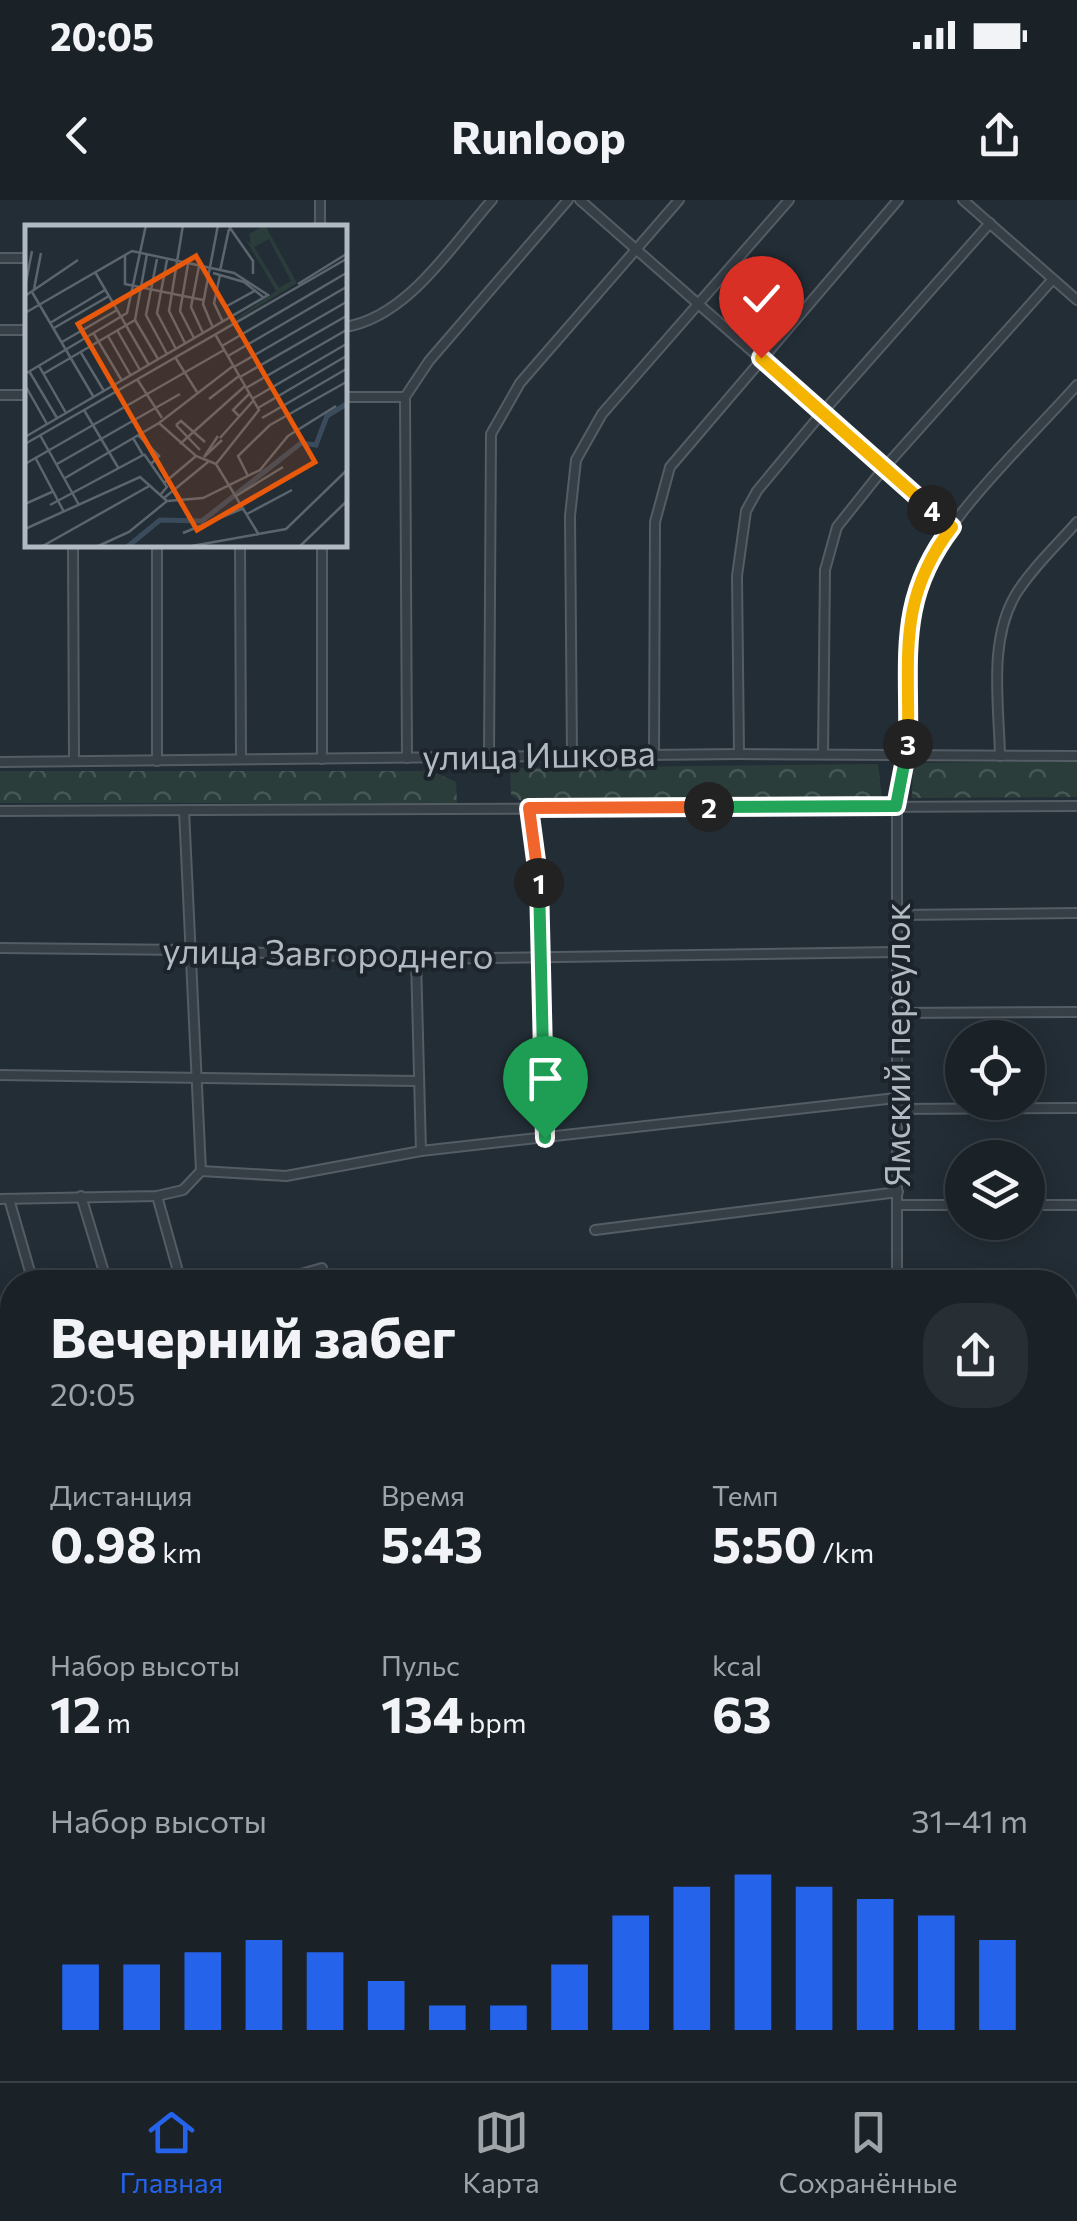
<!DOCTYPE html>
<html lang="ru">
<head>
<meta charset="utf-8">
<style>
	body { margin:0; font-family:Commissioner,sans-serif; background:#272f34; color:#f1f3f6; height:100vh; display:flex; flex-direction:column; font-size:38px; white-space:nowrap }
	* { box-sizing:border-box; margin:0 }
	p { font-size:32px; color:#9fa4a8 }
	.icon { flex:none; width:55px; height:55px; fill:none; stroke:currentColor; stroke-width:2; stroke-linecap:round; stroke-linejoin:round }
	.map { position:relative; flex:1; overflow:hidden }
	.panel { position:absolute; left:0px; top:1070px; width:1078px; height:812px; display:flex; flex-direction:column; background:#1a2228; border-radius:40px 40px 0 0; box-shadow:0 5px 25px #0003,0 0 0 2px #383f45 }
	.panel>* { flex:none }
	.tools { position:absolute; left:945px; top:820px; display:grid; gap:20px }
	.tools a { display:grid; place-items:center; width:100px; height:100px; border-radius:50%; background:#1a2228; box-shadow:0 5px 25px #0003,0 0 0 2px #383f45; font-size:50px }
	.pin { position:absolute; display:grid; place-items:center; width:85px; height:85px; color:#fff; margin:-102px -42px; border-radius:50% 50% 50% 0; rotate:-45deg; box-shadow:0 0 10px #0007 }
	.pin .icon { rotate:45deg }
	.km { position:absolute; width:50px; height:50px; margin:-25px; border-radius:50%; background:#222; color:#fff; font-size:28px; line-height:50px; text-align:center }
	.round { display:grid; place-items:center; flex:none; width:105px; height:105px; border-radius:40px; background:#272f34 }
	.head { display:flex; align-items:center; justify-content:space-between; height:170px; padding:0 50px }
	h1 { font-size:55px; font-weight:700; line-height:75px }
	.figures { display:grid; grid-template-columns:repeat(3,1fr); gap:15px; height:170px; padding:10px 50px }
	.figures div { display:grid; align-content:center }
	.figures b { font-size:50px; font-weight:700 }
	.figures small { font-size:28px; font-weight:400 }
	.figures p { font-size:28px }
	.chart { height:280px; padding:20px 50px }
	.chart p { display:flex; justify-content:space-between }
	.chart svg { width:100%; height:180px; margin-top:10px; stroke:#2563eb; stroke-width:6 }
	.status { display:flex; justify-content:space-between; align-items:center; height:70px; padding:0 50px; background:#1a2228; direction:ltr }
	.status svg { height:28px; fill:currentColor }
	header { display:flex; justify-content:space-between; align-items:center; height:130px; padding:0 50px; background:#1a2228; font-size:45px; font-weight:700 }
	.menu { display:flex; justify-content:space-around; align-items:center; height:140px; border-top:2px solid #383f45; background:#1a2228; font-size:28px; color:#9fa4a8 }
	.menu a { display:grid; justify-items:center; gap:5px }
	.menu .on { color:#2563eb }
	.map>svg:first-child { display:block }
	.forest { fill:url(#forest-crowns) }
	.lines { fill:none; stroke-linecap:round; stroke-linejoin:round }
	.river { stroke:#3a4c5c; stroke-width:15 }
	.minor-casing { stroke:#545c64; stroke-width:12 }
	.tertiary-casing { stroke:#545c64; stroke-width:15 }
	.minor { stroke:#363e46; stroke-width:8 }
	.tertiary { stroke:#363e46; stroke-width:10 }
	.split-1-casing { stroke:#fff; stroke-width:20 }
	.split-2-casing { stroke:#fff; stroke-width:20 }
	.split-3-casing { stroke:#fff; stroke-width:20 }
	.split-4-casing { stroke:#fff; stroke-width:20 }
	.split-5-casing { stroke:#fff; stroke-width:20 }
	.split-1 { stroke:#22a559; stroke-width:12 }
	.split-2 { stroke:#f0652b; stroke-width:12 }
	.split-3 { stroke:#22a559; stroke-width:12 }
	.split-4 { stroke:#f5b400; stroke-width:12 }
	.split-5 { stroke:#f5b400; stroke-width:12 }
	.labels { text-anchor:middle; stroke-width:8; stroke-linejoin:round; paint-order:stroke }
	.street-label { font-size:35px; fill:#b1b9c2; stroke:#1c232b }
	.inset-river { fill:none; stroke:#3a4c5c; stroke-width:5 }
	.inset-road { fill:none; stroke:#5c656d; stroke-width:2.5 }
	.view { fill:#e8590c; fill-opacity:0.15; stroke:#e8590c; stroke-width:5 }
	.inset-edge { fill:none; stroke:#b1b9c2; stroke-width:5 }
</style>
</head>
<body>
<div class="status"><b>20:05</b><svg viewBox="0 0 49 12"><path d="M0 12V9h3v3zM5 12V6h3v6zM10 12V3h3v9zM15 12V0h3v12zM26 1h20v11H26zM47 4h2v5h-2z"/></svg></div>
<header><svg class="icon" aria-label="back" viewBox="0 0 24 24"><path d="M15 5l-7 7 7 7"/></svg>Runloop<svg class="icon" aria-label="share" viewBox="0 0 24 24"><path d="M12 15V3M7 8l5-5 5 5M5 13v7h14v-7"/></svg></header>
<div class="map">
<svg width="1077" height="1881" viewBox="0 0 1077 1881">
	<defs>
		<pattern id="forest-crowns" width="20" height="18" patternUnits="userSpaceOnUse" patternTransform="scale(2.5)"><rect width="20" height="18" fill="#2b3d3b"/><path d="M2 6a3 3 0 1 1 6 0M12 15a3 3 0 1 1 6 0" fill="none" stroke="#475756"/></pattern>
	</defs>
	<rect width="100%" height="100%" fill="#232d35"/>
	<g class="forest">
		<path d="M 1077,561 L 1077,597 L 912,598 L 913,563 Z"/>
		<path d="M 878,564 L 882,599 L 521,601 L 511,595 L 510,572 L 513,568 Z"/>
		<path d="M 0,571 L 432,571 L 456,582 L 457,603 L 0,603 Z"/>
	</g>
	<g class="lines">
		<g class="river">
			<path d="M 1065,1717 L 1077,1723"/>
			<path d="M 0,1816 L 12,1821"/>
		</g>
		<defs>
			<g id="minor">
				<path d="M 320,0 L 320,28"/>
				<path d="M 580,0 L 952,327"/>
				<path d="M 963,0 L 1077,100"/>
				<path d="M 0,58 L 28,58"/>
				<path d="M 345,127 C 408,117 452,45 492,0"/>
				<path d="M 0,130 L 28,130"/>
				<path d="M 0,195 L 28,195"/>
				<path d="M 345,197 L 405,197 L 429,161 L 568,0"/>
				<path d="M 405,197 L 407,558"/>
				<path d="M 73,345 L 74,561"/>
				<path d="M 157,345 L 157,561"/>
				<path d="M 240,345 L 241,559"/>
				<path d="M 739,554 L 737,376 L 746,311 L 757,291 L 821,214 L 990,23"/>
				<path d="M 823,554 L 825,370 L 837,327 L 884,268 L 1053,79"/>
				<path d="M 654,555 L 655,322 L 670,267 L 898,0"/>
				<path d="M 572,556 L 570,316 L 576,260 L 602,214 L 789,0"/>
				<path d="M 1000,556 C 999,505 988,440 1016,394 C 1032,368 1057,345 1077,322"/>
				<path d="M 489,557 L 491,234 L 520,183 L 679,0"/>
				<path d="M 908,557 L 911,401 C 934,326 1024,245 1077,185"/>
				<path d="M 322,559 L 322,345"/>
				<path d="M 0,562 L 739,554 L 1077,556"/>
				<path d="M 529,608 L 539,683 L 545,938"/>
				<path d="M 184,610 L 201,971"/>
				<path d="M 0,611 L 1077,606"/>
				<path d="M 898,715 L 1077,713"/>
				<path d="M 0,748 L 189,750 L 416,759 L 897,752"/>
				<path d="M 416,759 L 421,951"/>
				<path d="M 896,813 L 1077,812"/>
				<path d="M 0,875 L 417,881"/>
				<path d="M 896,909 L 1077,908"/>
				<path d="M 81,996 L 107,1082"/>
				<path d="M 157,996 L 181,1082"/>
				<path d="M 0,999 L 157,996 L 183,990 L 201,971 L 286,976 L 421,951 L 896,898"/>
				<path d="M 9,999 L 33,1082"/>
				<path d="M 898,1005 L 962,1005"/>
				<path d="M 1028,1005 L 1077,1005"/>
				<path d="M 595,1030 L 898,992"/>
				<path d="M 273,1082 L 322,1068 L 326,1082"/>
				<path d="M 897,1082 L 897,607 L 903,557"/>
				<path d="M 1065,1101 L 1077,1101"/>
				<path d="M 0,1105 L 12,1152"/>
				<path d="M 1065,1199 L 1077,1199"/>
				<path d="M 0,1232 L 12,1230"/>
				<path d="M 1065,1283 L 1077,1283"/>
				<path d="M 1065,1367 L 1077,1367"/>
				<path d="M 0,1371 L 11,1415"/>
				<path d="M 1065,1456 L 1077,1456"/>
				<path d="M 0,1515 L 12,1514"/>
				<path d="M 1065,1597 L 1077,1598"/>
				<path d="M 0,1859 L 12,1860"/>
				<path d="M 80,1870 L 145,1881"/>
			</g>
			<g id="tertiary">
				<path d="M 0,1631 L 12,1635"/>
				<path d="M 404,1870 L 405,1881"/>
			</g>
		</defs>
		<use href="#minor" class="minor-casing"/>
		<use href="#tertiary" class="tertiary-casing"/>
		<use href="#minor" class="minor"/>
		<use href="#tertiary" class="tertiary"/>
	</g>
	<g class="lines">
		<defs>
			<path id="split-1" d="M 539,683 L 545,938"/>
			<path id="split-2" d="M 539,683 L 529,608 L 709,607"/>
			<path id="split-3" d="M 709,607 L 896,606 L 908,544"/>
			<path id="split-4" d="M 908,544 C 910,457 896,400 952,327 L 932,310"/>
			<path id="split-5" d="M 761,158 L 932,310"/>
		</defs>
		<use href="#split-1" class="split-1-casing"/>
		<use href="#split-2" class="split-2-casing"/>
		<use href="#split-3" class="split-3-casing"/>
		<use href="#split-4" class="split-4-casing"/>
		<use href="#split-5" class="split-5-casing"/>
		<use href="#split-1" class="split-1"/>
		<use href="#split-2" class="split-2"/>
		<use href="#split-3" class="split-3"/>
		<use href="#split-4" class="split-4"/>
		<use href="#split-5" class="split-5"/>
	</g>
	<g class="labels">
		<g class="street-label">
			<text transform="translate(539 556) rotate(-1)" y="12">улица Ишкова</text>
			<text transform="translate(328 754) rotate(1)" y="12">улица Завгороднего</text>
			<text transform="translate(898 845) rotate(-90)" y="12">Ямский переулок</text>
		</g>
	</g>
	<g transform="translate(25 25)">
		<rect width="322" height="322" fill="#232d35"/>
		<path d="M 240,0 L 272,58 L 191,107 L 251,66 L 221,15 L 226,19 L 224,9 ZM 244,14 L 266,56 L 254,63 L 229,22 Z" fill="#2b3d3b" fill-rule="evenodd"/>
		<path class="inset-river" d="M 102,322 L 135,295 L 177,296 L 276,218 L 291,220 L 302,191 L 323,178"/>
		<path class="inset-road" d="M 158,0 L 144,86 L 160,118M 203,0 L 228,36 L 228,49M 100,30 L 100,59 L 178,75M 132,34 L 121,90 L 142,129M 142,35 L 132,88 L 151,124M 163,39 L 155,86 L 169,113M 174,41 L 166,82 L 178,108M 195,46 L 204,4M 70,47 L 124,140M 188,48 L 219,57 L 238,72M 195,50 L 189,78 L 198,97M 273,59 L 323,28M 0,62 L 7,26M 9,64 L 16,28M 7,67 L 68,171M 0,71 L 53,35M 202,81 L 231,65M 0,88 L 107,26 L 209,48 L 243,70 L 0,212M 110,95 L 133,134M 25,98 L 80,65M 29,103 L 84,71M 188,103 L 178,79 L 193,0M 92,105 L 115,145M 69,109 L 97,156M 190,109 L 234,185 L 191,239M 83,111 L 106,151M 37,117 L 92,85M 65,121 L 88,161M 197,121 L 323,47M 55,126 L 79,166M 203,131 L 323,61M 150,132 L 172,167M 14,141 L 41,188M 209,142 L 323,76M 4,146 L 32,193M 0,149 L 102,88 L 121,0M 18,149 L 110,95 L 122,29M 215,152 L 323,90M 112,154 L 137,193M 0,160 L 22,199M 221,163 L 323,104M 184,174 L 214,151M 227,174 L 323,118M 233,183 L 323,130M 59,185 L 94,244M 214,191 L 208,185 L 224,169M 237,193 L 323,143M 134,198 L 171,231 L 191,239M 151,200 L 156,196 L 180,217M 151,200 L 175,225M 245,200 L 323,156M 15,210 L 54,280M 113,210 L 134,231 L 126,239M 193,211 L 179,232 L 197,215M 195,213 L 228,176M 0,219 L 323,33M 155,219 L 220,161M 119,229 L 142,262 L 136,269M 10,232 L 39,287M 0,239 L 199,125M 32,239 L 155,169M 191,239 L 234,310M 223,251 L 213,231 L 245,200M 40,253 L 134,198 L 208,141M 139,258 L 171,231M 211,271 L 258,242M 139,273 L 183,237M 142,276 L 178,273 L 235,245 L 263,211 L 311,181M 0,279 L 29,266M 25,280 L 118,230 L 108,213M 222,289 L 267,265M 0,304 L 115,252 L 142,276M 158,308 L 219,283M 16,322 L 126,260M 71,322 L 104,307 L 142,276M 161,322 L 261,304 L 323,244M 274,322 L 323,275"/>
		<path class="view" d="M 171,31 L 290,237 L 172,305 L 53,99 Z"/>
		<rect width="322" height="322" class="inset-edge"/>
	</g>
</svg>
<div class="tools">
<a><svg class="icon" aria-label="locate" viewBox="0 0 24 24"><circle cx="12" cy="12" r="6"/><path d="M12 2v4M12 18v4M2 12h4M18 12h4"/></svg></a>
<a><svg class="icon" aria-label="layers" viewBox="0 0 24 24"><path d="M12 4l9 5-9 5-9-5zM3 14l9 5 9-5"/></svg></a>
</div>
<div class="pin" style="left:545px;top:938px;background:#1e9e55"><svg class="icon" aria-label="arrive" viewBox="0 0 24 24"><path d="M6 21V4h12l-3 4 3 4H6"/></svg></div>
<div class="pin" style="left:761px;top:158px;background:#d93025"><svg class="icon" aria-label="check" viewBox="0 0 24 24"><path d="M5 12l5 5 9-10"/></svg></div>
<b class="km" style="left:539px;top:683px">1</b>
<b class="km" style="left:709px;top:607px">2</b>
<b class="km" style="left:908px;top:544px">3</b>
<b class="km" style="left:932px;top:310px">4</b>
<section class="panel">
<div class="head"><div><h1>Вечерний забег</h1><p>20:05</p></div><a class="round"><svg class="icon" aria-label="share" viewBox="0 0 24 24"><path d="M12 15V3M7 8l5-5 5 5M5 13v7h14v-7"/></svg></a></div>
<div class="figures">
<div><p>Дистанция</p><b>0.98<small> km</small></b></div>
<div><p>Время</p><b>5:43</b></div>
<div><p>Темп</p><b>5:50<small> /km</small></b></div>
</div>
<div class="figures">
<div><p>Набор высоты</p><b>12<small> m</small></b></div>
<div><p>Пульс</p><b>134<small> bpm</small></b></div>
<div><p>kcal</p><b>63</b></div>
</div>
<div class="chart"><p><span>Набор высоты</span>31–41 m</p>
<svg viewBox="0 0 160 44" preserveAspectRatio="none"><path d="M5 44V28M15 44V28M25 44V25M35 44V22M45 44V25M55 44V32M65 44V38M75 44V38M85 44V28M95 44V16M105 44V9M115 44V6M125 44V9M135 44V12M145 44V16M155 44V22"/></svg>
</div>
</section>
</div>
<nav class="menu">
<a class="on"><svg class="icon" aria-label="home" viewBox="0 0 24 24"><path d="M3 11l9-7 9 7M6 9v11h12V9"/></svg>Главная</a>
<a><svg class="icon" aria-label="map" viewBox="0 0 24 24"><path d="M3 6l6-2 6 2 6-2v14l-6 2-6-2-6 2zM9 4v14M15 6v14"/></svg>Карта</a>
<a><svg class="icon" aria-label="saved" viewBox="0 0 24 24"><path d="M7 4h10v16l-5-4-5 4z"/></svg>Сохранённые</a>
</nav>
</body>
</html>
